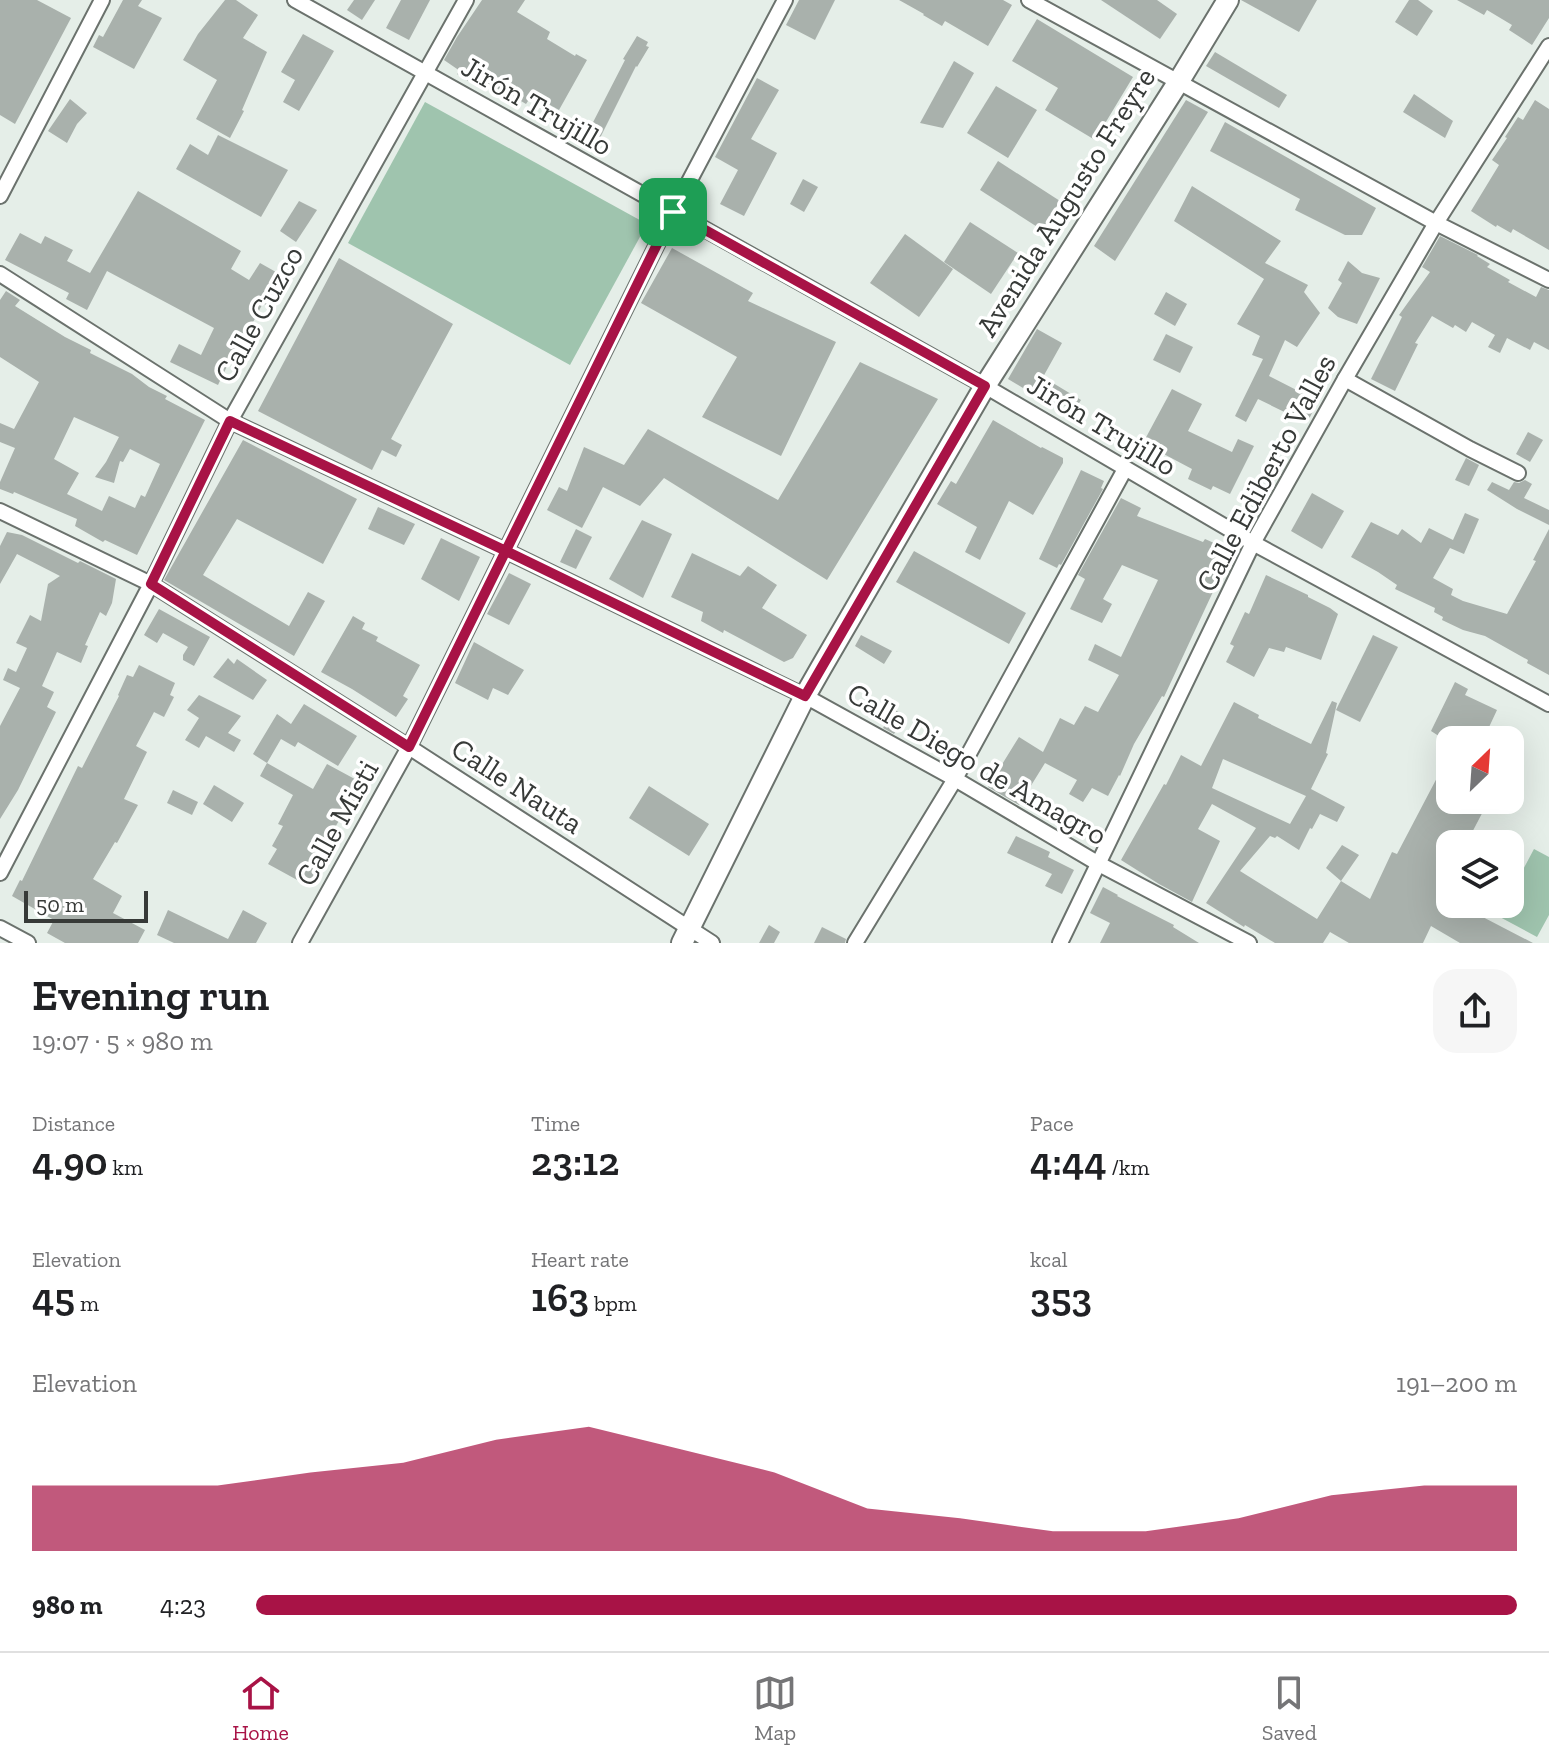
<!DOCTYPE html>
<html lang="en">
<head>
<meta charset="utf-8">
<style>
	body { margin:0; font-family:"Zilla Slab",serif; background:#f6f6f6; color:#202124; height:100vh; display:flex; flex-direction:column; font-size:30px; white-space:nowrap }
	* { box-sizing:border-box; margin:0 }
	p { font-size:26px; color:#757577 }
	.icon { flex:none; width:44px; height:44px; fill:none; stroke:currentColor; stroke-width:2; stroke-linecap:round; stroke-linejoin:round }
	.map { position:relative; height:943px; overflow:hidden }
	.sheet { display:flex; flex-direction:column; background:#fff; flex:1 }
	.sheet>* { flex:none }
	.needle { width:52px; rotate:25deg }
	.controls { position:absolute; left:1436px; top:726px; display:grid; gap:16px }
	.controls a { display:grid; place-items:center; width:88px; height:88px; border-radius:16px; background:#fff; box-shadow:0 8px 32px #0002; font-size:40px }
	.scale { position:absolute; left:24px; bottom:20px; width:124px; box-sizing:border-box; padding-left:8px; border:4px solid #373a38; border-top:0; font-size:22px; line-height:28px; white-space:nowrap; color:#373a38; -webkit-text-stroke:6px #fff; paint-order:stroke }
	.pin { position:absolute; display:grid; place-items:center; width:68px; height:68px; color:#fff; margin:-34px; border-radius:16px; box-shadow:0 4px 12px #0006 }
	.round { display:grid; place-items:center; flex:none; width:84px; height:84px; border-radius:24px; background:#f6f6f6 }
	.summary { display:flex; align-items:center; justify-content:space-between; height:136px; padding:0 32px }
	h1 { font-size:44px; font-weight:600; line-height:60px }
	.stats { display:grid; grid-template-columns:repeat(3,1fr); gap:12px; height:136px; padding:8px 32px }
	.stats div { display:grid; align-content:center }
	.stats b { font-size:40px; font-weight:600 }
	.stats small { font-size:22px; font-weight:400 }
	.stats p { font-size:22px }
	.chart { height:224px; padding:16px 32px }
	.chart p { display:flex; justify-content:space-between }
	.chart svg { width:100%; height:144px; margin-top:8px; fill:#a81346; opacity:.7 }
	ul { padding:0 32px; list-style:none; font-size:26px }
	li { display:grid; grid-template-columns:128px 96px 1fr; align-items:center; height:60px }
	li i { height:20px; border-radius:10px; background:#a81346 }
	.dock { display:flex; justify-content:space-around; align-items:center; height:112px; border-top:2px solid #e0e0e0; background:#fff; font-size:22px; color:#757577 }
	.dock a { display:grid; justify-items:center; gap:4px }
	.dock .on { color:#a81346 }
	.map>svg:first-child { display:block }
	.green { fill:#9fc4ae }
	.building { fill:#a9b1ac; fill-rule:evenodd }
	.lines { fill:none; stroke-linecap:round; stroke-linejoin:round }
	.street-casing { stroke:#6b726d; stroke-width:18 }
	.secondary-casing { stroke:#6b726d; stroke-width:24 }
	.street { stroke:#fff; stroke-width:14 }
	.secondary { stroke:#fff; stroke-width:20 }
	.route-casing { stroke:#fff; stroke-width:16 }
	.route { stroke:#a81346; stroke-width:10 }
	.labels { text-anchor:middle; stroke-width:7; stroke-linejoin:round; paint-order:stroke }
	.street-label { font-size:30px; fill:#373a38; stroke:#fff }
</style>
</head>
<body>
<div class="map">
<svg width="1549" height="943" viewBox="0 0 1549 943">
	<rect width="100%" height="100%" fill="#e5eee8"/>
	<g class="green">
		<path d="M 425,102 L 647,224 L 570,365 L 348,243 Z"/>
		<path d="M 1534,849 L 1549,857 L 1549,915 L 1537,937 L 1498,916 L 1504,904 L 1510,904 L 1510,894 Z"/>
	</g>
	<g class="building">
		<path d="M 0,0 L 37,0 L 71,18 L 15,124 L 0,115 Z"/>
		<path d="M 123,0 L 142,0 L 138,6 L 162,18 L 134,69 L 93,47 L 99,35 L 103,37 Z"/>
		<path d="M 225,0 L 236,0 L 258,15 L 243,38 L 267,52 L 242,110 L 244,111 L 230,138 L 196,119 L 217,80 L 183,60 L 198,34 Z"/>
		<path d="M 354,0 L 375,0 L 362,20 L 347,10 Z"/>
		<path d="M 401,0 L 430,0 L 409,40 L 386,28 Z"/>
		<path d="M 482,0 L 525,0 L 517,12 L 550,32 L 547,39 L 575,56 L 576,54 L 587,60 L 559,110 L 532,95 L 526,104 L 511,95 L 509,98 L 474,75 L 470,82 L 457,74 L 460,71 L 444,60 L 457,37 Z"/>
		<path d="M 799,0 L 835,0 L 815,40 L 786,25 Z"/>
		<path d="M 899,0 L 1003,0 L 1012,5 L 988,46 L 945,21 L 942,26 L 923,15 L 924,14 Z"/>
		<path d="M 1101,0 L 1157,0 L 1177,14 L 1160,39 Z"/>
		<path d="M 1241,0 L 1317,0 L 1299,32 Z"/>
		<path d="M 1409,0 L 1418,0 L 1433,11 L 1417,36 L 1395,22 Z"/>
		<path d="M 1457,0 L 1549,0 L 1549,18 L 1532,45 L 1509,30 L 1512,25 L 1487,10 L 1484,15 Z"/>
		<path d="M 1037,19 L 1133,77 L 1095,140 L 1045,110 L 1058,88 L 1012,61 Z"/>
		<path d="M 303,34 L 334,51 L 299,111 L 283,102 L 295,80 L 281,72 Z"/>
		<path d="M 637,36 L 648,42 L 646,46 L 649,47 L 637,67 L 636,66 L 600,138 L 588,132 L 625,60 L 623,59 Z"/>
		<path d="M 1215,52 L 1287,95 L 1279,108 L 1206,66 Z"/>
		<path d="M 954,61 L 974,73 L 943,128 L 920,123 Z"/>
		<path d="M 757,78 L 779,90 L 751,139 L 777,153 L 744,216 L 720,204 L 738,170 L 715,157 Z"/>
		<path d="M 996,86 L 1037,110 L 1008,158 L 967,133 Z"/>
		<path d="M 1414,94 L 1453,121 L 1445,138 L 1403,112 Z"/>
		<path d="M 70,99 L 87,113 L 77,124 L 67,143 L 48,131 Z"/>
		<path d="M 1186,100 L 1208,112 L 1115,261 L 1094,246 Z"/>
		<path d="M 1535,100 L 1549,109 L 1549,250 L 1513,229 L 1511,233 L 1497,225 L 1496,227 L 1471,211 L 1499,165 L 1492,160 L 1507,138 L 1505,137 L 1518,117 L 1523,120 Z"/>
		<path d="M 1225,122 L 1376,208 L 1362,235 L 1345,235 L 1295,210 L 1300,199 L 1210,151 Z"/>
		<path d="M 218,135 L 288,170 L 261,217 L 176,169 L 190,144 L 208,155 Z"/>
		<path d="M 998,161 L 1060,201 L 1042,230 L 980,190 Z"/>
		<path d="M 803,179 L 818,187 L 804,212 L 790,204 Z"/>
		<path d="M 1192,186 L 1281,241 L 1265,263 L 1308,285 L 1304,292 L 1320,313 L 1297,347 L 1285,340 L 1269,376 L 1318,401 L 1307,423 L 1258,399 L 1246,422 L 1235,416 L 1263,359 L 1252,355 L 1260,336 L 1237,324 L 1264,279 L 1174,221 Z"/>
		<path d="M 138,191 L 241,251 L 231,269 L 249,280 L 260,263 L 283,276 L 266,305 L 263,303 L 240,347 L 241,348 L 233,364 L 229,362 L 218,385 L 170,362 L 179,344 L 201,355 L 214,328 L 107,271 L 87,310 L 66,299 L 69,293 L 5,260 L 20,233 L 41,244 L 45,236 L 73,250 L 67,261 L 90,273 Z"/>
		<path d="M 299,201 L 317,210 L 296,242 L 280,231 Z"/>
		<path d="M 970,222 L 1018,253 L 991,294 L 944,262 Z"/>
		<path d="M 905,234 L 953,269 L 919,317 L 870,283 Z"/>
		<path d="M 1440,236 L 1478,255 L 1477,256 L 1490,264 L 1487,267 L 1510,280 L 1508,282 L 1536,297 L 1541,287 L 1549,290 L 1549,350 L 1534,342 L 1530,350 L 1507,338 L 1500,353 L 1488,347 L 1495,335 L 1472,322 L 1466,332 L 1455,325 L 1453,328 L 1432,316 L 1415,343 L 1418,344 L 1395,391 L 1371,379 L 1402,317 L 1399,315 L 1430,272 L 1422,267 Z"/>
		<path d="M 672,248 L 753,293 L 748,301 L 836,342 L 781,456 L 702,417 L 737,357 L 641,303 Z"/>
		<path d="M 339,258 L 453,324 L 391,439 L 402,445 L 396,457 L 382,450 L 372,470 L 258,411 Z"/>
		<path d="M 1348,261 L 1362,273 L 1380,278 L 1357,324 L 1338,317 L 1328,308 L 1342,283 L 1338,280 Z"/>
		<path d="M 6,291 L 20,300 L 15,306 L 65,337 L 91,350 L 90,353 L 132,374 L 149,387 L 167,396 L 165,399 L 205,420 L 137,555 L 105,540 L 103,542 L 75,526 L 77,519 L 14,492 L 13,494 L 0,489 L 0,482 L 15,448 L 0,442 L 0,423 L 14,429 L 39,382 L 0,357 L 0,300 ZM 74,417 L 119,437 L 106,462 L 95,477 L 114,483 L 120,461 L 123,462 L 130,449 L 160,464 L 145,497 L 141,495 L 135,508 L 109,496 L 102,511 L 67,494 L 79,473 L 54,459 Z"/>
		<path d="M 1166,292 L 1187,304 L 1175,326 L 1154,314 Z"/>
		<path d="M 1037,329 L 1062,343 L 1043,377 L 1081,400 L 1074,411 L 1036,389 L 1033,394 L 1008,379 Z"/>
		<path d="M 1166,334 L 1193,347 L 1180,373 L 1153,360 Z"/>
		<path d="M 860,362 L 938,399 L 827,580 L 664,478 L 640,506 L 603,487 L 582,528 L 547,510 L 559,487 L 567,491 L 584,447 L 624,465 L 648,429 L 778,500 Z"/>
		<path d="M 1172,389 L 1202,404 L 1188,431 L 1232,452 L 1238,439 L 1254,446 L 1230,494 L 1213,486 L 1211,490 L 1188,479 L 1192,469 L 1143,443 Z"/>
		<path d="M 993,420 L 1041,448 L 1042,447 L 1063,458 L 1063,463 L 1033,515 L 1009,501 L 980,560 L 965,552 L 977,527 L 937,504 L 951,481 L 956,484 Z"/>
		<path d="M 1528,432 L 1543,440 L 1530,462 L 1516,454 Z"/>
		<path d="M 243,440 L 357,499 L 323,564 L 237,519 L 203,575 L 289,626 L 308,592 L 325,601 L 294,656 L 164,580 Z"/>
		<path d="M 1466,458 L 1479,465 L 1469,486 L 1455,480 Z"/>
		<path d="M 1081,470 L 1104,481 L 1101,488 L 1103,489 L 1061,565 L 1059,564 L 1057,568 L 1039,559 Z"/>
		<path d="M 1525,480 L 1532,484 L 1524,498 L 1549,510 L 1549,525 L 1517,509 L 1487,490 L 1492,482 L 1509,490 L 1514,482 L 1519,483 Z"/>
		<path d="M 1312,493 L 1344,511 L 1322,549 L 1291,531 Z"/>
		<path d="M 1121,498 L 1141,508 L 1137,516 L 1203,542 L 1205,539 L 1232,551 L 1164,697 L 1162,696 L 1134,744 L 1120,776 L 1119,775 L 1108,796 L 1092,788 L 1083,802 L 1069,794 L 1077,780 L 1045,763 L 1019,805 L 988,787 L 1019,737 L 1043,752 L 1060,718 L 1074,725 L 1085,706 L 1098,712 L 1119,675 L 1088,660 L 1095,644 L 1121,657 L 1158,580 L 1122,565 L 1103,599 L 1112,604 L 1102,623 L 1070,609 L 1085,579 L 1078,575 Z"/>
		<path d="M 378,507 L 415,524 L 404,545 L 368,529 Z"/>
		<path d="M 1465,513 L 1479,519 L 1464,554 L 1450,548 L 1433,578 L 1453,589 L 1451,595 L 1463,601 L 1507,614 L 1536,561 L 1533,560 L 1549,529 L 1549,675 L 1527,663 L 1528,660 L 1485,636 L 1463,630 L 1442,620 L 1443,617 L 1434,612 L 1435,608 L 1395,589 L 1397,585 L 1378,572 L 1351,557 L 1371,522 L 1398,535 L 1402,529 L 1421,543 L 1429,528 L 1453,540 Z"/>
		<path d="M 642,520 L 672,534 L 643,598 L 609,579 Z"/>
		<path d="M 576,529 L 592,537 L 576,569 L 560,562 Z"/>
		<path d="M 7,532 L 22,535 L 78,563 L 80,561 L 116,579 L 112,603 L 106,616 L 100,612 L 85,645 L 88,646 L 81,663 L 57,652 L 42,686 L 54,692 L 47,707 L 56,712 L 18,790 L 0,819 L 0,726 L 20,688 L 3,680 L 8,668 L 16,672 L 27,648 L 16,643 L 30,615 L 41,621 L 48,584 L 60,576 L 17,554 L 0,584 L 0,546 Z"/>
		<path d="M 441,538 L 480,557 L 459,601 L 421,579 Z"/>
		<path d="M 914,551 L 1026,613 L 1009,644 L 896,582 Z"/>
		<path d="M 692,553 L 740,576 L 748,566 L 777,585 L 762,608 L 807,635 L 793,658 L 784,662 L 724,630 L 723,633 L 701,621 L 703,612 L 671,597 Z"/>
		<path d="M 509,573 L 531,584 L 509,625 L 487,614 Z"/>
		<path d="M 1266,575 L 1308,595 L 1308,597 L 1330,608 L 1338,614 L 1321,660 L 1286,647 L 1284,652 L 1269,648 L 1254,677 L 1226,662 L 1234,646 L 1230,644 L 1245,612 L 1249,614 Z"/>
		<path d="M 159,609 L 210,637 L 194,666 L 183,660 L 183,655 L 188,647 L 163,633 L 157,643 L 144,635 Z"/>
		<path d="M 353,616 L 365,623 L 362,629 L 378,637 L 376,641 L 420,665 L 403,696 L 408,699 L 396,717 L 352,689 L 321,672 Z"/>
		<path d="M 861,635 L 892,651 L 884,664 L 855,646 Z"/>
		<path d="M 1373,635 L 1398,647 L 1360,722 L 1336,710 Z"/>
		<path d="M 474,642 L 524,670 L 508,695 L 493,688 L 488,700 L 455,683 Z"/>
		<path d="M 228,658 L 234,664 L 237,659 L 267,680 L 253,700 L 213,677 Z"/>
		<path d="M 139,665 L 175,683 L 170,695 L 174,697 L 164,717 L 154,712 L 136,746 L 147,752 L 124,799 L 138,805 L 117,843 L 115,842 L 93,879 L 122,896 L 113,913 L 145,930 L 138,943 L 65,943 L 47,933 L 54,920 L 12,896 L 20,880 L 22,881 L 78,766 L 82,768 L 119,696 L 118,695 L 127,675 L 133,677 Z"/>
		<path d="M 1455,682 L 1468,689 L 1465,695 L 1497,710 L 1483,740 L 1445,740 L 1431,731 Z"/>
		<path d="M 199,695 L 241,716 L 228,733 L 241,740 L 234,752 L 206,736 L 199,748 L 185,740 L 199,718 L 187,710 Z"/>
		<path d="M 1332,701 L 1337,703 L 1326,753 L 1328,754 L 1311,789 L 1345,807 L 1337,822 L 1320,814 L 1312,829 L 1310,828 L 1299,850 L 1277,836 L 1275,838 L 1270,836 L 1240,871 L 1317,919 L 1341,881 L 1370,899 L 1392,852 L 1397,854 L 1450,753 L 1450,800 L 1489,800 L 1466,844 L 1450,844 L 1450,904 L 1482,904 L 1477,914 L 1533,943 L 1460,943 L 1431,926 L 1423,943 L 1349,943 L 1330,932 L 1323,943 L 1275,943 L 1245,925 L 1244,927 L 1206,903 L 1256,828 L 1212,804 L 1198,829 L 1220,841 L 1192,902 L 1159,884 L 1121,860 L 1164,784 L 1166,785 L 1181,755 L 1201,766 L 1234,702 L 1259,715 L 1258,718 L 1311,744 ZM 1223,759 L 1306,796 L 1290,824 L 1212,788 Z"/>
		<path d="M 304,704 L 357,736 L 338,766 L 298,742 L 295,747 L 281,739 L 267,763 L 253,754 L 277,714 L 291,724 Z"/>
		<path d="M 894,709 L 905,716 L 894,734 L 883,728 Z"/>
		<path d="M 267,763 L 313,789 L 327,764 L 364,784 L 352,806 L 349,804 L 334,829 L 341,833 L 327,861 L 310,887 L 268,864 L 277,849 L 272,846 L 283,826 L 278,824 L 293,795 L 260,776 Z"/>
		<path d="M 214,785 L 244,803 L 232,822 L 203,804 Z"/>
		<path d="M 649,786 L 709,824 L 689,856 L 629,818 Z"/>
		<path d="M 173,790 L 198,802 L 192,815 L 167,803 Z"/>
		<path d="M 1016,836 L 1050,852 L 1048,857 L 1074,870 L 1062,894 L 1045,886 L 1052,874 L 1007,853 Z"/>
		<path d="M 1342,845 L 1359,855 L 1341,881 L 1326,868 Z"/>
		<path d="M 1103,887 L 1118,895 L 1117,896 L 1174,925 L 1173,927 L 1199,943 L 1100,943 L 1110,923 L 1090,913 Z"/>
		<path d="M 168,910 L 228,939 L 243,910 L 267,923 L 256,943 L 174,943 L 157,935 Z"/>
		<path d="M 769,925 L 780,932 L 774,943 L 759,943 Z"/>
		<path d="M 822,927 L 846,939 L 845,943 L 814,943 Z"/>
	</g>
	<g class="lines">
		<defs>
			<g id="street">
				<path d="M 295,0 L 985,386 L 1253,543 L 1549,704"/>
				<path d="M 1029,0 L 1436,223 L 1549,280"/>
				<path d="M 0,196 L 102,0"/>
				<path d="M 0,274 L 230,421 L 506,551 L 805,696 L 955,779 L 1099,864 L 1249,943"/>
				<path d="M 1345,379 L 1470,449 L 1518,473"/>
				<path d="M 0,511 L 151,584 L 409,747 L 712,943"/>
				<path d="M 0,873 L 151,584 L 230,421 L 466,0"/>
				<path d="M 0,928 L 28,943"/>
				<path d="M 300,943 L 409,747 L 673,212 L 785,0"/>
				<path d="M 855,943 L 955,779 L 1125,469"/>
				<path d="M 1060,943 L 1253,543 L 1345,379 L 1436,223 L 1549,46"/>
			</g>
			<path id="secondary" d="M 682,943 L 805,696 L 821,668 L 985,386 L 1179,81 L 1228,0"/>
		</defs>
		<use href="#street" class="street-casing"/>
		<use href="#secondary" class="secondary-casing"/>
		<use href="#street" class="street"/>
		<use href="#secondary" class="secondary"/>
	</g>
	<g class="lines">
		<defs>
			<path id="route" d="M 673,212 L 409,747 L 151,584 L 230,421 L 506,551 L 805,696 L 985,386 L 673,212"/>
		</defs>
		<use href="#route" class="route-casing"/>
		<use href="#route" class="route"/>
	</g>
	<g class="labels">
		<g class="street-label">
			<text transform="translate(537 106) rotate(30)" y="10">Jirón Trujillo</text>
			<text transform="translate(1066 202) rotate(-58)" y="10">Avenida Augusto Freyre</text>
			<text transform="translate(259 314) rotate(-61)" y="10">Calle Cuzco</text>
			<text transform="translate(1102 425) rotate(31)" y="10">Jirón Trujillo</text>
			<text transform="translate(1266 473) rotate(-62)" y="10">Calle Ediberto Valles</text>
			<text transform="translate(977 764) rotate(30)" y="10">Calle Diego de Amagro</text>
			<text transform="translate(517 786) rotate(33)" y="10">Calle Nauta</text>
			<text transform="translate(337 823) rotate(-61)" y="10">Calle Misti</text>
		</g>
	</g>
</svg>
<div class="controls">
<a><svg class="needle" viewBox="-14 -14 28 28"><path d="M0-13l5 13h-10z" fill="#e53935"/><path d="M0 13l5-13h-10z" fill="#757577"/></svg></a>
<a><svg class="icon" aria-label="layers" viewBox="0 0 24 24"><path d="M12 4l9 5-9 5-9-5zM3 14l9 5 9-5"/></svg></a>
</div>
<div class="scale">50 m</div>
<div class="pin" style="left:673px;top:212px;background:#1e9e55"><svg class="icon" aria-label="arrive" viewBox="0 0 24 24"><path d="M6 21V4h12l-3 4 3 4H6"/></svg></div>
</div>
<section class="sheet">
<div class="summary"><div><h1>Evening run</h1><p>19:07 · 5 × 980 m</p></div><a class="round"><svg class="icon" aria-label="share" viewBox="0 0 24 24"><path d="M12 15V3M7 8l5-5 5 5M5 13v7h14v-7"/></svg></a></div>
<div class="stats">
<div><p>Distance</p><b>4.90<small> km</small></b></div>
<div><p>Time</p><b>23:12</b></div>
<div><p>Pace</p><b>4:44<small> /km</small></b></div>
</div>
<div class="stats">
<div><p>Elevation</p><b>45<small> m</small></b></div>
<div><p>Heart rate</p><b>163<small> bpm</small></b></div>
<div><p>kcal</p><b>353</b></div>
</div>
<div class="chart"><p><span>Elevation</span>191–200 m</p>
<svg viewBox="0 0 160 44" preserveAspectRatio="none"><path d="M0 44V24L10 24L20 24L30 20L40 17L50 10L60 6L70 13L80 20L90 31L100 34L110 38L120 38L130 34L140 27L150 24L160 24V44z"/></svg>
</div>
<ul>
<li><b>980 m</b>4:23<i style="width:100%"></i></li>
</ul>
</section>
<nav class="dock">
<a class="on"><svg class="icon" aria-label="home" viewBox="0 0 24 24"><path d="M3 11l9-7 9 7M6 9v11h12V9"/></svg>Home</a>
<a><svg class="icon" aria-label="map" viewBox="0 0 24 24"><path d="M3 6l6-2 6 2 6-2v14l-6 2-6-2-6 2zM9 4v14M15 6v14"/></svg>Map</a>
<a><svg class="icon" aria-label="saved" viewBox="0 0 24 24"><path d="M7 4h10v16l-5-4-5 4z"/></svg>Saved</a>
</nav>
</body>
</html>
